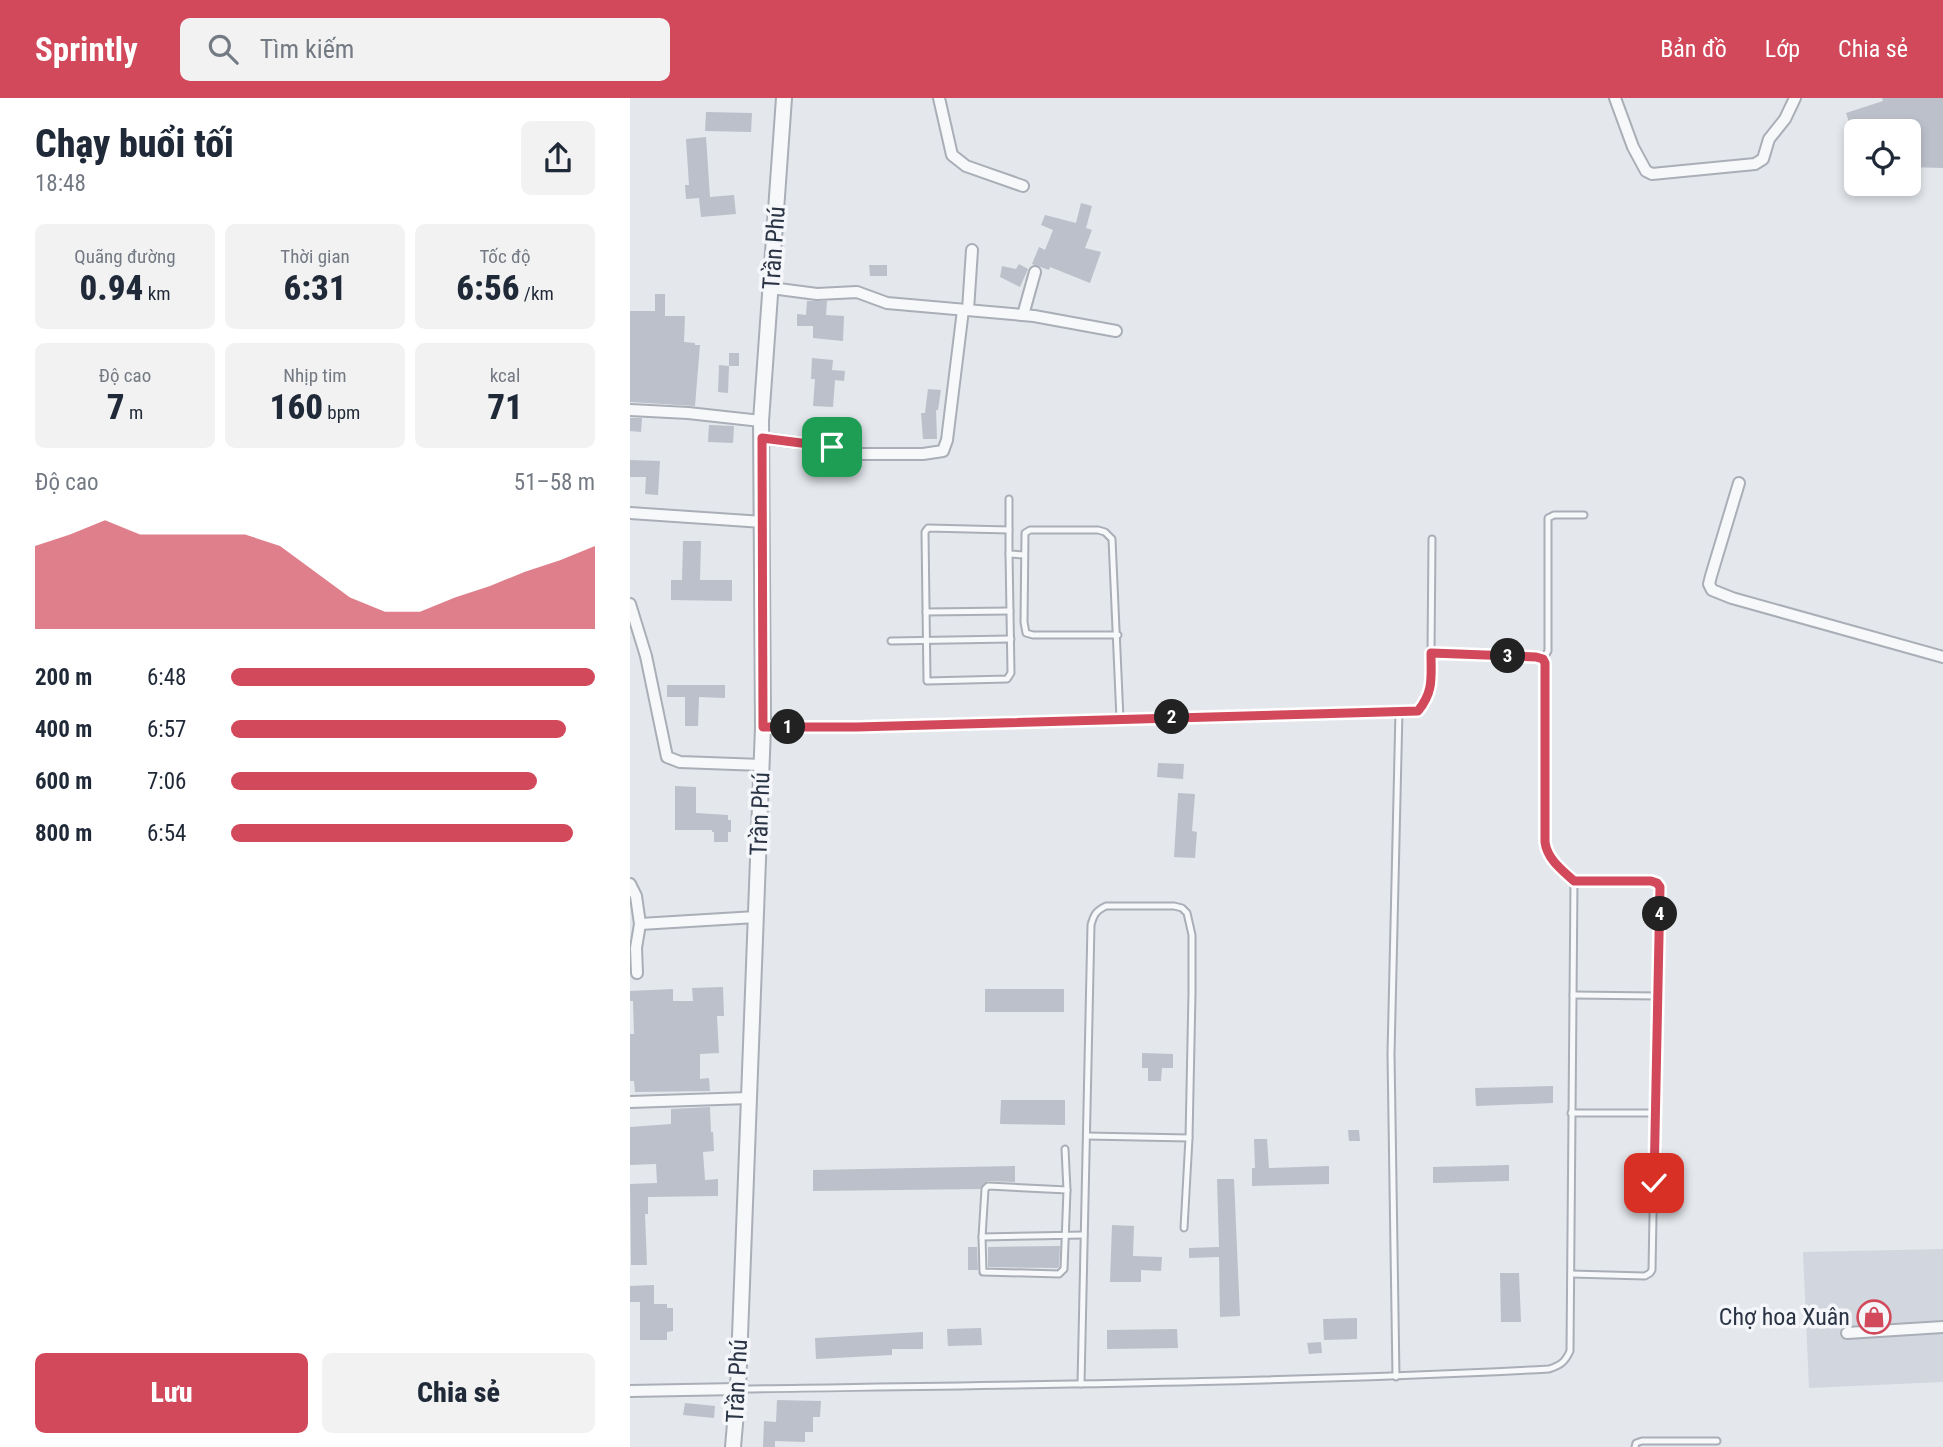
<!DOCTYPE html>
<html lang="vi">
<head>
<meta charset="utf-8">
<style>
	body { margin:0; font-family:"Roboto Condensed",sans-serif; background:#f2f2f3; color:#1f2937; height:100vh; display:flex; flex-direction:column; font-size:26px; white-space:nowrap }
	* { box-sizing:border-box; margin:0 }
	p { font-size:23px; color:#747a83 }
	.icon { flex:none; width:38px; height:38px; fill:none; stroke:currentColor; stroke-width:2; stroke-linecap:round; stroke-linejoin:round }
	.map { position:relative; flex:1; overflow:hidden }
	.drawer { display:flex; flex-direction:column; background:#fff; width:630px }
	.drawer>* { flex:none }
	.buttons { position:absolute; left:1214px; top:21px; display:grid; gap:14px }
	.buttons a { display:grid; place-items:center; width:77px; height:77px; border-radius:10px; background:#fff; box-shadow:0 4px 10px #0003; font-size:35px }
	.pin { position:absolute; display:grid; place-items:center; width:60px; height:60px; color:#fff; margin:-30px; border-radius:14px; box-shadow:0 4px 10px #0006 }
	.km { position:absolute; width:35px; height:35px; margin:-18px; border-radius:50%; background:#222; color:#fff; font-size:19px; line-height:35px; text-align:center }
	.round { display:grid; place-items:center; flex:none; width:74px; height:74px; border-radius:10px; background:#f2f2f3 }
	.overview { display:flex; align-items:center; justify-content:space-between; height:119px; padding:0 35px }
	h1 { font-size:38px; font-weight:800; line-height:52px }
	.figures { display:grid; grid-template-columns:repeat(3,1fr); gap:10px; height:119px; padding:7px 35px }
	.figures div { display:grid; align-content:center; border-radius:10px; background:#f2f2f3; text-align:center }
	.figures b { font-size:35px; font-weight:800 }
	.figures small { font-size:19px; font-weight:400 }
	.figures p { font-size:19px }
	.chart { height:196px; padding:14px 35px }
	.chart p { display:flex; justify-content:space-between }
	.chart svg { width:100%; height:126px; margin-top:7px; fill:#d1495b; opacity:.7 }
	.cta { display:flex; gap:14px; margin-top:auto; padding:14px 35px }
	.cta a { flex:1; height:80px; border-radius:10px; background:#d1495b; color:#fff; font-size:28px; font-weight:800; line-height:80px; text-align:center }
	.cta a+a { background:#f2f2f3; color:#1f2937 }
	ul { padding:0 35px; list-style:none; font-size:23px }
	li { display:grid; grid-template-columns:112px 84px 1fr; align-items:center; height:52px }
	li i { height:18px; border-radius:9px; background:#d1495b }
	header { display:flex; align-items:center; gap:42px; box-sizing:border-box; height:98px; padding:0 35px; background:#d1495b; color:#fff }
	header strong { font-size:33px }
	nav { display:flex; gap:38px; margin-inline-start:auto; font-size:24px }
	.search { width:490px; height:63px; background:#f2f2f3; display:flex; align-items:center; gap:18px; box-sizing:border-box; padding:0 24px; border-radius:10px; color:#747a83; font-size:26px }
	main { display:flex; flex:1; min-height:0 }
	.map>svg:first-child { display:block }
	.built { fill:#d2d6de }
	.building { fill:#bbc0ca }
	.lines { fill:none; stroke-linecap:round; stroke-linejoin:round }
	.service-casing { stroke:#a9aeb7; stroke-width:9 }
	.minor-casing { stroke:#a9aeb7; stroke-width:14 }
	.tertiary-casing { stroke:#a9aeb7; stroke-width:18 }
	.service { stroke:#f7f8fa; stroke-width:5 }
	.minor { stroke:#f7f8fa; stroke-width:10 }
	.tertiary { stroke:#f7f8fa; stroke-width:14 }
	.route-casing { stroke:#fff; stroke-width:14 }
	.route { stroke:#d1495b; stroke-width:9 }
	.labels { text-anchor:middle; stroke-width:7; stroke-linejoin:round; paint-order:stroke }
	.street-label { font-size:24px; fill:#2b3445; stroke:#f4f6f9 }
	.poi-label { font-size:24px; fill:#2b3445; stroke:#f4f6f9; text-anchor:end }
</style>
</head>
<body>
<header>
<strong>Sprintly</strong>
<div class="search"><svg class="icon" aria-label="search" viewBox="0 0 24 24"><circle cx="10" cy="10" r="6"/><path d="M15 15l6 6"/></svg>Tìm kiếm</div>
<nav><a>Bản đồ</a><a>Lớp</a><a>Chia sẻ</a></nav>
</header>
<main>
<section class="drawer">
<div class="overview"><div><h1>Chạy buổi tối</h1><p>18:48</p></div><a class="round"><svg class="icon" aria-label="share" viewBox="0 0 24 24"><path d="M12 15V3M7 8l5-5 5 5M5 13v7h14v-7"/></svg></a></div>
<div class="figures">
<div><p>Quãng đường</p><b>0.94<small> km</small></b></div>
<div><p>Thời gian</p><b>6:31</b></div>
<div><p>Tốc độ</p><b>6:56<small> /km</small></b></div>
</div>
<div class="figures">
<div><p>Độ cao</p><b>7<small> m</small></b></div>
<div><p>Nhịp tim</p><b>160<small> bpm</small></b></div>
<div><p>kcal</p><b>71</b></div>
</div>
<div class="chart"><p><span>Độ cao</span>51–58 m</p>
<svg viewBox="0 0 160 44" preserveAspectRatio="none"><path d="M0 44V15L10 11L20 6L30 11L40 11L50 11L60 11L70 15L80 24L90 33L100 38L110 38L120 33L130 29L140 24L150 20L160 15V44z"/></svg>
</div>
<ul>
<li><b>200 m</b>6:48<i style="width:100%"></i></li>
<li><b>400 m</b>6:57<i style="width:92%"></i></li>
<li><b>600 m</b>7:06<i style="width:84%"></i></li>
<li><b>800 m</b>6:54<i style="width:94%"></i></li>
</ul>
<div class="cta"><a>Lưu</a><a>Chia sẻ</a></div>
</section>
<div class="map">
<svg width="1313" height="1349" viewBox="0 0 1313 1349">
	<rect width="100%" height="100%" fill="#e4e7ec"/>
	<path class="built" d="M 1313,1151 L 1313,1284 L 1179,1290 L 1173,1154 Z"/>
	<g class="building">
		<path d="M 1252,0 L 1313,0 L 1313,70 L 1279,69 L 1279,33 L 1222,33 L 1216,15 L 1253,3 Z"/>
		<path d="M 76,14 L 122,15 L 121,34 L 75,33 Z"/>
		<path d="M 76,39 L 80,99 L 104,97 L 106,116 L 71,119 L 69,100 L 56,101 L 55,87 L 59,87 L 56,41 Z"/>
		<path d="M 451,105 L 462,108 L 456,130 L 462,132 L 455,150 L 471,154 L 460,185 L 420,169 L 419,172 L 402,166 L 409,149 L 415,152 L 423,132 L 411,127 L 415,117 L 446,125 Z"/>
		<path d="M 389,166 L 398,171 L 390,189 L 370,179 L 372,168 L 386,171 Z"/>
		<path d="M 239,167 L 257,167 L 257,178 L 240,178 Z"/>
		<path d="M 25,196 L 35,196 L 35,218 L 55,218 L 54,244 L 65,245 L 65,247 L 70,247 L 65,308 L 0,304 L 0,213 L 25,213 Z"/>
		<path d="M 177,203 L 197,203 L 196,217 L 214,218 L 213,243 L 183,240 L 183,228 L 167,228 L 167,216 L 176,217 Z"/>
		<rect x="99" y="255" width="10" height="13"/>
		<path d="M 182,260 L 203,262 L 202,272 L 215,273 L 214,283 L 205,282 L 203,309 L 183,308 L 185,281 L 181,281 Z"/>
		<path d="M 89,267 L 99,268 L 98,295 L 88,294 Z"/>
		<path d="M 298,291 L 311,292 L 308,312 L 306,312 L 307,341 L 293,341 L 291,315 L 295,315 Z"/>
		<path d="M 0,320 L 12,320 L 11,334 L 0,333 Z"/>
		<path d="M 79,327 L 104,328 L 103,345 L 78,344 Z"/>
		<path d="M 0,362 L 30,363 L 28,397 L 15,396 L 16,379 L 0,379 Z"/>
		<path d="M 53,443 L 71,443 L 70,482 L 102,482 L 102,503 L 41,502 L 41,482 L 52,482 Z"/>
		<path d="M 37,587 L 95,587 L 95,600 L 69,599 L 68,628 L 55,628 L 55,599 L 37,599 Z"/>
		<path d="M 528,665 L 554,666 L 553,681 L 527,679 Z"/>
		<path d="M 45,688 L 66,689 L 66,715 L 98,717 L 98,722 L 101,722 L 101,734 L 98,734 L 98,744 L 84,744 L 84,734 L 82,734 L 82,732 L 45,732 Z"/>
		<path d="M 548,695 L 565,696 L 562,733 L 567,734 L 565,760 L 544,759 Z"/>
		<path d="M 93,889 L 94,918 L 87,918 L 89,955 L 70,956 L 70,981 L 79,980 L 80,993 L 5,994 L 4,983 L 0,983 L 0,936 L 4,936 L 3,903 L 0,903 L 0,893 L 43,891 L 43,903 L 63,903 L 62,890 Z"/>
		<rect x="355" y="891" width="79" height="23"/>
		<path d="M 512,955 L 543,956 L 543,970 L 532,970 L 531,983 L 518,983 L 518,970 L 512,970 Z"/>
		<path d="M 923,988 L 923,1005 L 846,1008 L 845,990 Z"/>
		<path d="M 371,1002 L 435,1002 L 435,1027 L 370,1026 Z"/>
		<path d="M 80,1009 L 81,1034 L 83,1034 L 84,1053 L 73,1054 L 75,1082 L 88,1081 L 88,1098 L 18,1099 L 18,1116 L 15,1116 L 17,1167 L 1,1167 L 0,1086 L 27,1085 L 26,1066 L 0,1067 L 0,1029 L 41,1026 L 41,1011 Z"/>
		<path d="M 718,1032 L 729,1032 L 730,1043 L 719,1043 Z"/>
		<path d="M 624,1041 L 637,1041 L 639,1070 L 699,1068 L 699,1086 L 622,1088 L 622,1070 L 625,1070 Z"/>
		<path d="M 879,1067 L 879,1083 L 803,1085 L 803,1069 Z"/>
		<path d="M 385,1068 L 385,1084 L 357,1083 L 350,1091 L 183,1093 L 183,1072 Z"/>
		<path d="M 587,1081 L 604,1081 L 610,1218 L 590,1219 L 589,1159 L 559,1160 L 559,1150 L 589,1149 Z"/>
		<path d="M 482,1127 L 504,1128 L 503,1158 L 532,1159 L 531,1173 L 511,1172 L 511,1184 L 480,1184 Z"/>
		<path d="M 430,1148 L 429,1169 L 427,1170 L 358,1169 L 358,1149 Z"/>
		<path d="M 338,1149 L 347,1149 L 348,1172 L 338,1172 Z"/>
		<path d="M 870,1175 L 889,1175 L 891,1224 L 871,1224 Z"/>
		<path d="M 24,1187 L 24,1206 L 37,1206 L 37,1210 L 43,1210 L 43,1233 L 37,1234 L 37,1242 L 10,1242 L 10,1204 L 0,1204 L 0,1188 Z"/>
		<path d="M 727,1220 L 727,1241 L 694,1242 L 693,1221 Z"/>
		<path d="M 351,1230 L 352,1247 L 318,1248 L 317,1231 Z"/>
		<path d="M 547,1231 L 548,1250 L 477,1251 L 477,1232 Z"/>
		<path d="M 293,1234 L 293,1251 L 262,1251 L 262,1257 L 186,1261 L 185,1240 Z"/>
		<path d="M 691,1244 L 692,1255 L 679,1256 L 677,1245 Z"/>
		<path d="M 147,1302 L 191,1303 L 190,1319 L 183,1319 L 183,1334 L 175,1334 L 175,1344 L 145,1343 L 145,1349 L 133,1349 L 134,1323 L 146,1324 Z"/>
		<path d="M 55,1305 L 85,1308 L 84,1320 L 53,1317 Z"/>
	</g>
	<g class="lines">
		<defs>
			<g id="service">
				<path d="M 379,401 L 379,456 L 394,457"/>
				<path d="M 379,432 L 298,430 L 295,434 L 297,583 L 377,581 L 381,575 L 379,456"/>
				<path d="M 296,514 L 380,513"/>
				<path d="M 488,537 L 403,537 L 396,535 L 394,524 L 395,435 L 400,432 L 468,432 L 475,434 L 482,441 L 490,621"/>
				<path d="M 261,543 L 381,541"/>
				<path d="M 801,556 L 802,441"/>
				<path d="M 913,561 L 918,553 L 918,420 L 924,417 L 954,417"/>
				<path d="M 136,629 L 227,629 L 787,613 C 804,593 801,580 801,556 L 906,559 L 913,561 L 915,565 L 915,744 C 916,761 932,772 944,783 L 1021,783 C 1028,786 1030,788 1031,796 L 1026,955 L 1022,1172 L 1020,1175 L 1015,1178 L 941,1176"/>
				<path d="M 943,897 L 1028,898"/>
				<path d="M 941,1015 L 1025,1015"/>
				<path d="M 457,1038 L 559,1040"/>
				<path d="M 437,1092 L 358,1088 L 355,1091 L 352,1139 L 454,1137"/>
				<path d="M 352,1139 L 353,1174 L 429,1176 L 434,1171 L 437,1092 L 435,1051"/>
				<path d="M 766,1279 L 761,956 L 769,613"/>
				<path d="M 451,1286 L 461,827 C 464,816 466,813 476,808 L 544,808 L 552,810 L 557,815 L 562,837 L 562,895 L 559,1040 L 554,1130"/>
				<path d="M 110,1291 C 380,1287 649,1285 919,1271 C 931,1267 935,1264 940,1253 L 944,783"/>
				<path d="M 1005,1349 L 1006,1345 L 1012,1343 L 1087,1343"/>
			</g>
			<g id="minor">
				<path d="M 309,0 L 322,57 L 336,68 L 393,88"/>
				<path d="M 985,0 L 1003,49 L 1016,73 L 1022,76 L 1125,66 L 1133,61 L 1139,41 L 1155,21 L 1165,0"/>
				<path d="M 141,190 L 187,196 L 227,194 L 257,205 L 404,218 L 486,233"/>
				<path d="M 338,212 L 342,152"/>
				<path d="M 393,217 L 405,174"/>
				<path d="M 0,312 L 58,315 L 131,323"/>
				<path d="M 132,340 L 202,349 L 228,356 L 293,356 L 313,353 L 317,342 L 333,212"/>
				<path d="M 1109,385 L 1081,478 L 1079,486 L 1082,492 L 1102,500 L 1313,559"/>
				<path d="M 0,415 L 133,424"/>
				<path d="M 0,506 L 16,558 L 37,659 L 50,664 L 132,667"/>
				<path d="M 0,786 L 6,798 L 10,826 L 126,819"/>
				<path d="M 7,875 L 6,850 L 10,826"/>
				<path d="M 0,1004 L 119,1000"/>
				<path d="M 1217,1235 L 1313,1229"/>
				<path d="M 0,1293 L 108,1291"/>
			</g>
			<path id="tertiary" d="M 103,1349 L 108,1291 L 133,629 L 131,323 L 154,0"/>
		</defs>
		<use href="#service" class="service-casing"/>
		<use href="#minor" class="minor-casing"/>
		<use href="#tertiary" class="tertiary-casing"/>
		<use href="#service" class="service"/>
		<use href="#minor" class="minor"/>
		<use href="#tertiary" class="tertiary"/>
	</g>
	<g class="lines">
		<defs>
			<path id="route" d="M 202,349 L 132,340 L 133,629 L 227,629 L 788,613 C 804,593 801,580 801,555 L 906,559 L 913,561 L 915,565 L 915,744 C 917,761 932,772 944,783 L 1021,783 L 1027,785 L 1030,789 L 1024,1085"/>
		</defs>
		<use href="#route" class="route-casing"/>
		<use href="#route" class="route"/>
	</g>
	<defs>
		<symbol id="shop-ring" viewBox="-11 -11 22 22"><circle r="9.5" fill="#f4f6f9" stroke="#d1495b" stroke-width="1.5"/><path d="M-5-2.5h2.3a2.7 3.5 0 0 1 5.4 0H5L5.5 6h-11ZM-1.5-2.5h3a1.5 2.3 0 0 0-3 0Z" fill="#d1495b"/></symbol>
	</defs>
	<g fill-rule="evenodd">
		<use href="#shop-ring" x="1225" y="1200" width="38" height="38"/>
	</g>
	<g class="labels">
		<g class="street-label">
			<text transform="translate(144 150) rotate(-86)" y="8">Trần Phú</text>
			<text transform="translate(130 716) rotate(-88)" y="8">Trần Phú</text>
			<text transform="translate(107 1283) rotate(-87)" y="8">Trần Phú</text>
		</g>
		<g class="poi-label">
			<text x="1220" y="1227">Chợ hoa Xuân</text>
		</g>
	</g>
</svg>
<div class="buttons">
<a><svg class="icon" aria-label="locate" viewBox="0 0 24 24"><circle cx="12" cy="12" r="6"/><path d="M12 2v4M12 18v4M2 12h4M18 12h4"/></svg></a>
</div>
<div class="pin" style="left:202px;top:349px;background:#1e9e55"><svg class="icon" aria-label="arrive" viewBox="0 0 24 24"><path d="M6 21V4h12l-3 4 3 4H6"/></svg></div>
<div class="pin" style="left:1024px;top:1085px;background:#d93025"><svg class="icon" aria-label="check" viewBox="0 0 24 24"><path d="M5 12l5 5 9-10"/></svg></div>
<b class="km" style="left:158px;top:629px">1</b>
<b class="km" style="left:542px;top:619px">2</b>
<b class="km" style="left:878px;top:558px">3</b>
<b class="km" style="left:1030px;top:816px">4</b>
</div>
</main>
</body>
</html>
